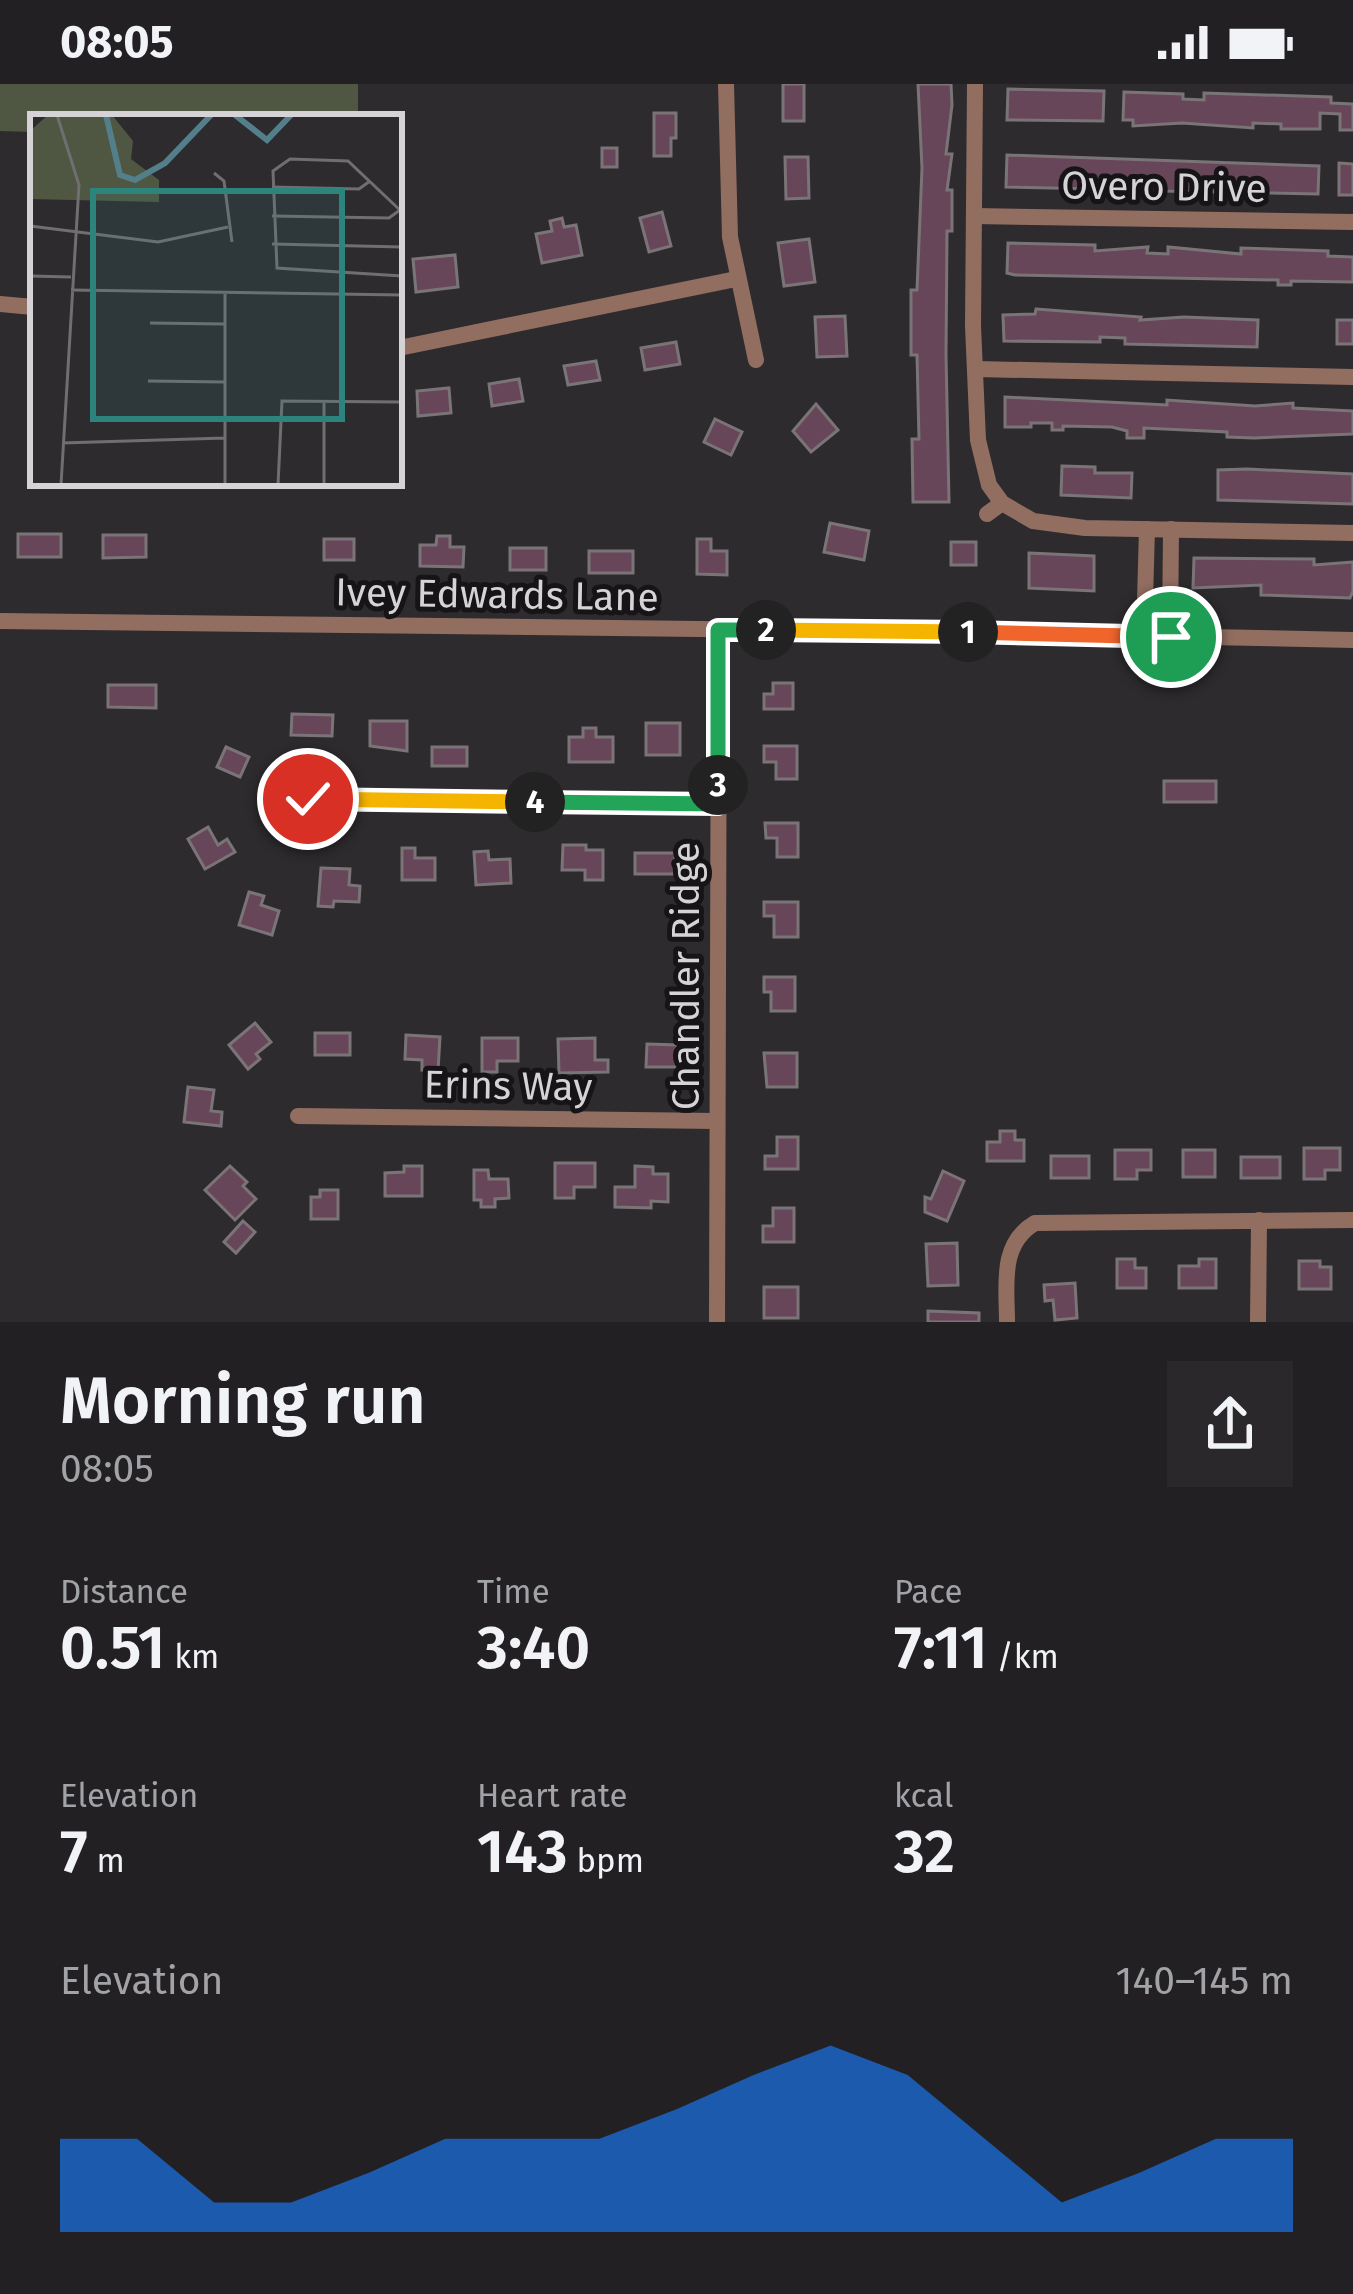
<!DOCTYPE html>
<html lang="en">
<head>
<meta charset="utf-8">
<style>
	body { margin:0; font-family:"Fira Sans",sans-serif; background:#2a282b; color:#f1f3f6; height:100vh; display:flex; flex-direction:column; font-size:45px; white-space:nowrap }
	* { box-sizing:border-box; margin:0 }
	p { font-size:39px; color:#a2a3a6 }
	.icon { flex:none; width:66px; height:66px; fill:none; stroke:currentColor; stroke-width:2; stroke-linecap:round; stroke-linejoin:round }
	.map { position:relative; height:1238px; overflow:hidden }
	.panel { display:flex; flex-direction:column; background:#222023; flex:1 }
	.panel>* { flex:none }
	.pin { position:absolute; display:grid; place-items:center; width:102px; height:102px; color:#fff; margin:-51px; border:6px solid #fff; border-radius:50%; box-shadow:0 3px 12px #0007 }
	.km { position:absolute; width:60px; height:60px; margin:-30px; border-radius:50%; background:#222; color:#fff; font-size:33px; line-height:60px; text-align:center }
	.round { display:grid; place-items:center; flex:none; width:126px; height:126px; border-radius:0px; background:#2a282b }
	.headline { display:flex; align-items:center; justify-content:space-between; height:204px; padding:0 60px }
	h1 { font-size:66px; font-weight:600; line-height:90px }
	.figures { display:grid; grid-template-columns:repeat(3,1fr); gap:18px; height:204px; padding:12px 60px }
	.figures div { display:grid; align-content:center }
	.figures b { font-size:60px; font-weight:600 }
	.figures small { font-size:33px; font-weight:400 }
	.figures p { font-size:33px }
	.chart { height:336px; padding:24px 60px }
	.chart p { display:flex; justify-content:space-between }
	.chart svg { width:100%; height:216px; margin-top:12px; fill:#1a73e8; opacity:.7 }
	.status { display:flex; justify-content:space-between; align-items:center; height:84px; padding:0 60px; background:#222023; direction:ltr }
	.status svg { height:33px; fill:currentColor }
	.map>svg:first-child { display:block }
	.green { fill:#4f5642 }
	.building { fill:#664658; stroke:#7a7477; stroke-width:3 }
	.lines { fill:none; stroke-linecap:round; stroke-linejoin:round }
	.minor { stroke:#926e60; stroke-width:16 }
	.split-1-casing { stroke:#fff; stroke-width:24 }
	.split-2-casing { stroke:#fff; stroke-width:24 }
	.split-3-casing { stroke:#fff; stroke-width:24 }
	.split-4-casing { stroke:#fff; stroke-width:24 }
	.split-5-casing { stroke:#fff; stroke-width:24 }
	.split-1 { stroke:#f0652b; stroke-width:15 }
	.split-2 { stroke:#f5b400; stroke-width:15 }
	.split-3 { stroke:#22a559; stroke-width:15 }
	.split-4 { stroke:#22a559; stroke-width:15 }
	.split-5 { stroke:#f5b400; stroke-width:15 }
	.labels { text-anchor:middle; stroke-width:10; stroke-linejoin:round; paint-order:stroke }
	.street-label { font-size:39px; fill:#d5d3d5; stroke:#161416 }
	.inset-river { fill:none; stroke:#537f8a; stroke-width:6 }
	.inset-road { fill:none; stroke:#716e71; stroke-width:3 }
	.view { fill:#2d847d; fill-opacity:0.15; stroke:#2d847d; stroke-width:6 }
	.inset-edge { fill:none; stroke:#d5d3d5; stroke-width:6 }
</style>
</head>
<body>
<div class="status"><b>08:05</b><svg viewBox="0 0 49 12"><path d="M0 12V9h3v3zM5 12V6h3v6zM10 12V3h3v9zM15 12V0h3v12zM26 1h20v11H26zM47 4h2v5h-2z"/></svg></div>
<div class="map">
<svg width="1353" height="1238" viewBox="0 0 1353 1238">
	<rect width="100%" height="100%" fill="#2e2b2f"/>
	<path class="green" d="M 0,0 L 358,0 L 358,33 L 33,33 L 33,48 L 0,47 Z"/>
	<g class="building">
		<rect x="783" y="0" width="21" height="37"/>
		<path d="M 918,0 L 951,0 L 952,21 L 946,70 L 952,70 L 947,106 L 952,106 L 952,147 L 947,147 L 946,271 L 949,418 L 913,418 L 912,355 L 919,355 L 917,271 L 911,271 L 911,206 L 917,206 L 922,84 Z"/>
		<path d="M 1008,5 L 1104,7 L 1103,37 L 1007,36 Z"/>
		<path d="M 1124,8 L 1183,10 L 1183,15 L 1204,16 L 1204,9 L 1331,13 L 1331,19 L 1353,20 L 1353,46 L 1340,46 L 1340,30 L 1320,29 L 1320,45 L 1281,45 L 1281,40 L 1253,39 L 1253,44 L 1182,39 L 1133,42 L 1133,36 L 1123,36 Z"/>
		<path d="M 654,29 L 676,29 L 676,54 L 671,54 L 671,72 L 654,72 Z"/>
		<rect x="602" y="64" width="15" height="19"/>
		<path d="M 1007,71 L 1319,82 L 1318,110 L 1163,107 L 1163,101 L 1143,101 L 1142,106 L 1006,103 Z"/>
		<path d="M 785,73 L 808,73 L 809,114 L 786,115 Z"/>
		<path d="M 1339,79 L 1353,80 L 1353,111 L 1339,111 Z"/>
		<path d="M 662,128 L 671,162 L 649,168 L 640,134 Z"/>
		<path d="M 562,134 L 564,143 L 576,141 L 582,171 L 542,179 L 536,150 L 552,147 L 550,137 Z"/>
		<path d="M 809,155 L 815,198 L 784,202 L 778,159 Z"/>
		<path d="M 1008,159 L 1095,161 L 1095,167 L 1148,163 L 1147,169 L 1168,170 L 1168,163 L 1241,170 L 1241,164 L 1328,167 L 1328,172 L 1353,173 L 1353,198 L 1291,197 L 1291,201 L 1278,201 L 1278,196 L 1015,191 L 1007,189 Z"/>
		<path d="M 455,171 L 458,203 L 416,208 L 413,175 Z"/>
		<path d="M 1036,225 L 1141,233 L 1140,236 L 1184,233 L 1258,236 L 1257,263 L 1125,260 L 1125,254 L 1100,253 L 1100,258 L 1004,257 L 1003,231 L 1035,230 Z"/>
		<path d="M 845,232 L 847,272 L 817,273 L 815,233 Z"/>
		<rect x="1337" y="236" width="16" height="24"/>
		<path d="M 676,258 L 680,280 L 645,286 L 641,264 Z"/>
		<path d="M 596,277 L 600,296 L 568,301 L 564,282 Z"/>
		<path d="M 519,295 L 523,317 L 492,322 L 489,300 Z"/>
		<path d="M 449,304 L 451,329 L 418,332 L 417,307 Z"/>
		<path d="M 1005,313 L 1167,321 L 1167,316 L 1255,322 L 1293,319 L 1293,324 L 1353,327 L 1353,350 L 1254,354 L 1227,353 L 1227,348 L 1144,344 L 1144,354 L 1127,354 L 1127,347 L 1112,343 L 1063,342 L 1063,346 L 1052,346 L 1052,339 L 1031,339 L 1031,343 L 1005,343 Z"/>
		<path d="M 816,320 L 838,346 L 811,368 L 793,347 Z"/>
		<path d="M 715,335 L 742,348 L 731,371 L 704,358 Z"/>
		<path d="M 1062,382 L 1095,383 L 1095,389 L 1132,389 L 1131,414 L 1061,411 Z"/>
		<path d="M 1247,385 L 1353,390 L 1353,420 L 1218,416 L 1218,386 Z"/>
		<path d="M 830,439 L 869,447 L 864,476 L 824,468 Z"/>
		<rect x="18" y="450" width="43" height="23"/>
		<path d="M 103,451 L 146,451 L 146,473 L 103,474 Z"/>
		<path d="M 437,452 L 450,452 L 450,463 L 464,463 L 463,483 L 420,482 L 420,461 L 436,461 Z"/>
		<rect x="324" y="455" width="30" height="21"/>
		<path d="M 697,455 L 711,455 L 711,467 L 727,467 L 727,491 L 697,490 Z"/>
		<rect x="951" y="458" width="25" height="23"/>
		<rect x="510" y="464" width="36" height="22"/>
		<rect x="589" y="467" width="44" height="22"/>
		<path d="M 1029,469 L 1094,472 L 1094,507 L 1029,504 Z"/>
		<path d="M 1194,474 L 1314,475 L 1314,481 L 1353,478 L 1353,507 L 1350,514 L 1261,511 L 1261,501 L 1193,504 Z"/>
		<path d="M 773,599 L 793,599 L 793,625 L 764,625 L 764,610 L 773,610 Z"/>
		<path d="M 108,601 L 156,601 L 156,624 L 108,623 Z"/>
		<path d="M 292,630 L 333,631 L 332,652 L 291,651 Z"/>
		<path d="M 370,637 L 407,637 L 407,667 L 370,662 Z"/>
		<rect x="646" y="639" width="34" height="32"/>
		<path d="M 583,644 L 596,644 L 596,653 L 613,653 L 613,678 L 569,678 L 569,653 L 583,653 Z"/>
		<path d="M 764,662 L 797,662 L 797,695 L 776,695 L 776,678 L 764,678 Z"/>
		<path d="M 226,663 L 249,673 L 240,693 L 217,683 Z"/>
		<rect x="432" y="663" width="35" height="19"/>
		<rect x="1164" y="697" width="52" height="21"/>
		<path d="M 765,739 L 798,739 L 798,773 L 777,773 L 777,754 L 766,754 Z"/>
		<path d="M 208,743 L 218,761 L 227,755 L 235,768 L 205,785 L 188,755 Z"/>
		<path d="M 563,761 L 586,761 L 586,766 L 603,766 L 603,796 L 585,796 L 585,786 L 562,786 Z"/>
		<path d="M 402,764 L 415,764 L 415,774 L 435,774 L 435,796 L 402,796 Z"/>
		<path d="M 488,767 L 489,776 L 510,775 L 511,799 L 476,801 L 474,768 Z"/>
		<rect x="635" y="769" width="40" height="21"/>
		<path d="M 321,784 L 350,785 L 349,801 L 360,802 L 359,818 L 334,817 L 333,823 L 318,822 Z"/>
		<path d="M 249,808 L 264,812 L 261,821 L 279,827 L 272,851 L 239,841 Z"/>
		<path d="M 764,818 L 798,818 L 798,853 L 774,853 L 774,832 L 764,832 Z"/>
		<path d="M 764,893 L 795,893 L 795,927 L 771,927 L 771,908 L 764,908 Z"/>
		<path d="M 255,939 L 271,958 L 256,970 L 260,975 L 248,985 L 229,961 Z"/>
		<rect x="315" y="949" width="35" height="22"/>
		<path d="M 406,951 L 440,953 L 438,987 L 422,986 L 422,976 L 405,975 Z"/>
		<path d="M 482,954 L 518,954 L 518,977 L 497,977 L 497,988 L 482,988 Z"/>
		<path d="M 595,954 L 595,976 L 608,976 L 608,988 L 559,989 L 558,955 Z"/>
		<path d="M 647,960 L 677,961 L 676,983 L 646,983 Z"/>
		<path d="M 764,969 L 797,969 L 797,1003 L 767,1003 Z"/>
		<path d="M 188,1003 L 214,1006 L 211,1027 L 222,1028 L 221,1042 L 184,1038 Z"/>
		<path d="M 1000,1047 L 1015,1047 L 1015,1056 L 1024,1056 L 1024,1077 L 987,1077 L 987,1058 L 1000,1058 Z"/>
		<path d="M 777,1053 L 798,1053 L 798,1085 L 765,1085 L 765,1072 L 777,1072 Z"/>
		<path d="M 1304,1064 L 1340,1064 L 1340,1086 L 1325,1086 L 1325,1095 L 1304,1095 Z"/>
		<path d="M 1115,1066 L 1151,1066 L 1151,1086 L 1137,1086 L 1137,1095 L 1115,1095 Z"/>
		<rect x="1183" y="1066" width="32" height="27"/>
		<rect x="1051" y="1072" width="38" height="22"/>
		<rect x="1241" y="1073" width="39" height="21"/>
		<path d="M 555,1079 L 595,1079 L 595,1103 L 574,1103 L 574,1114 L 555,1114 Z"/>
		<path d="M 230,1082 L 247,1098 L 243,1102 L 256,1115 L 235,1136 L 205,1106 Z"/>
		<path d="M 404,1082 L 422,1082 L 422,1112 L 385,1112 L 385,1089 L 404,1088 Z"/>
		<path d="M 635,1082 L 653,1083 L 653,1090 L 668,1090 L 668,1118 L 651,1117 L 651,1124 L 615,1123 L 615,1103 L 635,1103 Z"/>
		<path d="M 474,1086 L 488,1086 L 489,1095 L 508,1095 L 509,1114 L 495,1115 L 495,1123 L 481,1123 L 481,1116 L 474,1116 Z"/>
		<path d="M 943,1087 L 964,1097 L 947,1137 L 925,1128 L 925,1113 L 931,1115 Z"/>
		<path d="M 320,1106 L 338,1106 L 338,1135 L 311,1135 L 311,1113 L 320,1113 Z"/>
		<path d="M 773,1124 L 794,1124 L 794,1158 L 763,1158 L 763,1142 L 773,1142 Z"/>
		<path d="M 243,1137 L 255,1148 L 236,1169 L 224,1158 Z"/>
		<path d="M 957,1159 L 958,1201 L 928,1202 L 926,1160 Z"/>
		<path d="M 1117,1175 L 1135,1175 L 1135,1184 L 1146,1184 L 1146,1204 L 1117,1204 Z"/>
		<path d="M 1199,1175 L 1216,1175 L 1216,1204 L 1179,1204 L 1179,1182 L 1199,1182 Z"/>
		<path d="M 1299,1177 L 1320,1177 L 1320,1183 L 1331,1183 L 1331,1205 L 1299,1205 Z"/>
		<path d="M 1075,1199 L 1077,1234 L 1055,1236 L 1053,1216 L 1045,1217 L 1044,1201 Z"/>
		<rect x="764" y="1203" width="34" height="31"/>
		<path d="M 928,1227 L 979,1229 L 979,1238 L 928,1238 Z"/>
	</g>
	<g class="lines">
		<g class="minor">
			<path d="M 726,0 L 730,153 L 756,276"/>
			<path d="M 975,0 L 973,242 L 978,356 L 989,401 L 1002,419 L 1033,437 L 1085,444 L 1353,449"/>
			<path d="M 974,132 L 1353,138"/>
			<path d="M 0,220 L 33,223"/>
			<path d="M 399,264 L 736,195"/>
			<path d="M 975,285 L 1353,293"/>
			<path d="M 987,430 L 1002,419"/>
			<path d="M 0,537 L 955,548 L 1353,556"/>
			<path d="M 1144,552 L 1147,445"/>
			<path d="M 1170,552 L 1171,445"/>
			<path d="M 308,715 L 718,720"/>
			<path d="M 298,1032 L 717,1037"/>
			<path d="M 717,1238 L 719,546"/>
			<path d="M 1007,1238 C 1007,1202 999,1160 1035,1139 L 1353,1136"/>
			<path d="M 1258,1238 L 1259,1136"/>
		</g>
	</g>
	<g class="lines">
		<defs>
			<path id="split-1" d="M 968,548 L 1171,553"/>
			<path id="split-2" d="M 766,546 L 968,548"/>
			<path id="split-3" d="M 718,701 L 718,546 L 766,546"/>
			<path id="split-4" d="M 535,718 L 718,720 L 718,701"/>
			<path id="split-5" d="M 308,715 L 535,718"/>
		</defs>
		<use href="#split-1" class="split-1-casing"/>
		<use href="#split-2" class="split-2-casing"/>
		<use href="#split-3" class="split-3-casing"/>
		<use href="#split-4" class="split-4-casing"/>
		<use href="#split-5" class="split-5-casing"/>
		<use href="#split-1" class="split-1"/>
		<use href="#split-2" class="split-2"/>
		<use href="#split-3" class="split-3"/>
		<use href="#split-4" class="split-4"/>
		<use href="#split-5" class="split-5"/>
	</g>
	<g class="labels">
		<g class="street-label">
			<text transform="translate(1164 102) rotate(1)" y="14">Overo Drive</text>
			<text transform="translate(497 510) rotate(1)" y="14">Ivey Edwards Lane</text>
			<text transform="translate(685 892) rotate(-90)" y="14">Chandler Ridge</text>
			<text transform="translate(508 1001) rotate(1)" y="14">Erins Way</text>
		</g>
	</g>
	<g transform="translate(30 30)">
		<rect width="372" height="372" fill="#2e2b2f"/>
		<path d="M 18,1 L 82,1 L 103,27 L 101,45 L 129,66 L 129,88 L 0,85 L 0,17 Z" fill="#4f5642"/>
		<path class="inset-river" d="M 76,1 L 90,61 L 105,66 L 135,49 L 181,1M 205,1 L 237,26 L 261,1"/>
		<path class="inset-road" d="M 27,1 L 49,71 L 31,371M 184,59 L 194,67 L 202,128M 242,73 L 329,75 L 340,67M 372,98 L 318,47 L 260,45 L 243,57 L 247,154 L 372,162M 242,102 L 359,104 L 370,96M 0,112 L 128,128 L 198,113M 242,130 L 372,133M 0,162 L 41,163M 41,176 L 372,181M 120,209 L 195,210M 118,267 L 195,268M 294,286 L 294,371M 32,329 L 195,324M 195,371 L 195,178M 248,371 L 252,287 L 372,288"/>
		<path class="view" d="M 63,77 L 312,77 L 312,305 L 63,305 Z"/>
		<rect width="372" height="372" class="inset-edge"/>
	</g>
</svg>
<div class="pin" style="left:1171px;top:553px;background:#1e9e55"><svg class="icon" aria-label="arrive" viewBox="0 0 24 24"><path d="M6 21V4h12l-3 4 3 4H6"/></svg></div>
<div class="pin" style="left:308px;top:715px;background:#d93025"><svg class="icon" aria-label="check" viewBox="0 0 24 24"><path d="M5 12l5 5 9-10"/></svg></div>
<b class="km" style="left:968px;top:548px">1</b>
<b class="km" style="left:766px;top:546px">2</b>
<b class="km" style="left:718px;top:701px">3</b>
<b class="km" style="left:535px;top:718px">4</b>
</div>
<section class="panel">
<div class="headline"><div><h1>Morning run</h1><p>08:05</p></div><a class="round"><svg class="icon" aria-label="share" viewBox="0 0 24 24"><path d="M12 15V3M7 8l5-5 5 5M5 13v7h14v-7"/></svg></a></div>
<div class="figures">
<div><p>Distance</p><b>0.51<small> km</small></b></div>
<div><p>Time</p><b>3:40</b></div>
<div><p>Pace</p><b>7:11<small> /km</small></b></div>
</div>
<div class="figures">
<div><p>Elevation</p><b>7<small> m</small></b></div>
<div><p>Heart rate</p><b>143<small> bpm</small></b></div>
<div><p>kcal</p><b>32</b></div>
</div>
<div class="chart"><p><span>Elevation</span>140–145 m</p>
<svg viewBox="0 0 160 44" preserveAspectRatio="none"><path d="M0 44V25L10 25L20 38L30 38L40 32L50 25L60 25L70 25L80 19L90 12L100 6L110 12L120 25L130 38L140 32L150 25L160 25V44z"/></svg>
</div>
</section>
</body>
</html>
